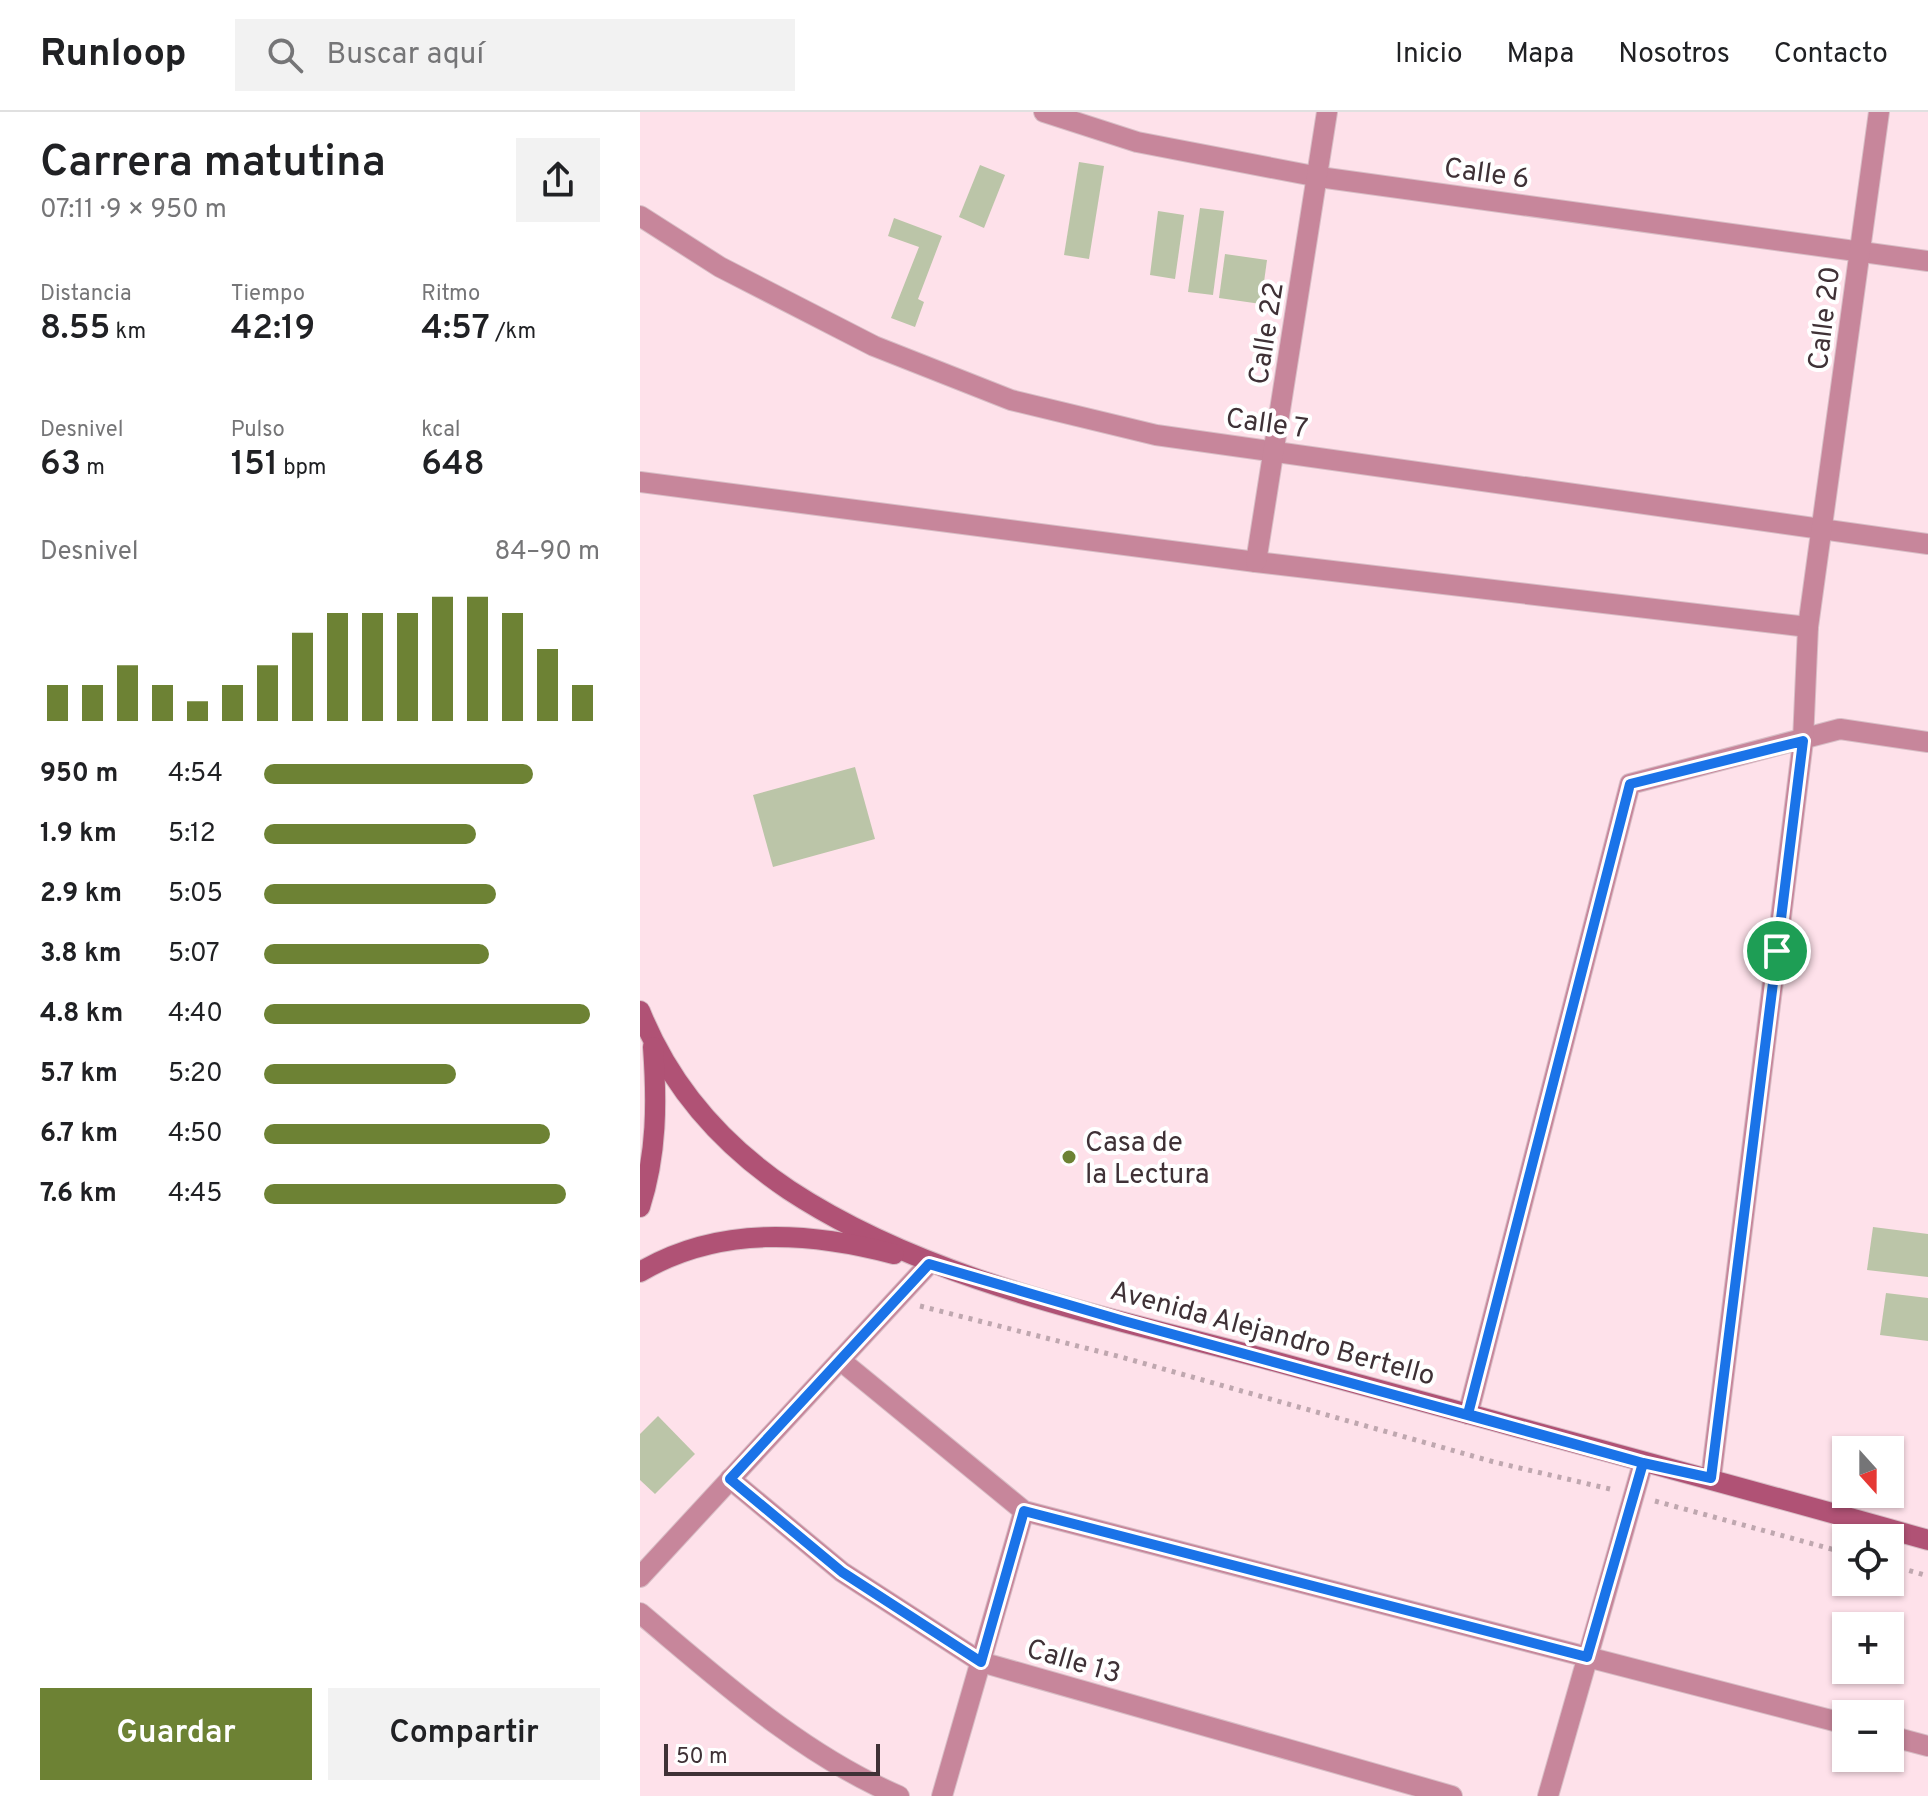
<!DOCTYPE html>
<html lang="es">
<head>
<meta charset="utf-8">
<style>
	body { margin:0; font-family:Overpass,sans-serif; background:#f2f2f2; color:#202124; height:100vh; display:flex; flex-direction:column; font-size:30px; white-space:nowrap }
	* { box-sizing:border-box; margin:0 }
	p { font-size:26px; color:#757577 }
	.icon { flex:none; width:44px; height:44px; fill:none; stroke:currentColor; stroke-width:2; stroke-linecap:round; stroke-linejoin:round }
	.map { position:relative; flex:1; overflow:hidden }
	.panel { display:flex; flex-direction:column; background:#fff; width:640px }
	.panel>* { flex:none }
	.needle { width:52px; rotate:159deg }
	.fabs { position:absolute; left:1192px; top:1324px; display:grid; gap:16px }
	.fabs a { display:grid; place-items:center; width:72px; height:72px; border-radius:0px; background:#fff; box-shadow:0 2px 6px #0004; font-size:40px }
	.scale { position:absolute; left:24px; bottom:20px; width:216px; box-sizing:border-box; padding-left:8px; border:4px solid #3f3136; border-top:0; font-size:22px; line-height:28px; white-space:nowrap; color:#3f3136; -webkit-text-stroke:6px #fff; paint-order:stroke }
	.pin { position:absolute; display:grid; place-items:center; width:68px; height:68px; color:#fff; margin:-34px; border:4px solid #fff; border-radius:50%; box-shadow:0 2px 8px #0007 }
	.round { display:grid; place-items:center; flex:none; width:84px; height:84px; border-radius:0px; background:#f2f2f2 }
	.overview { display:flex; align-items:center; justify-content:space-between; height:136px; padding:0 40px }
	h1 { font-size:44px; font-weight:600; line-height:60px }
	.metrics { display:grid; grid-template-columns:repeat(3,1fr); gap:12px; height:136px; padding:8px 40px }
	.metrics div { display:grid; align-content:center }
	.metrics b { font-size:34px; font-weight:600 }
	.metrics small { font-size:22px; font-weight:400 }
	.metrics p { font-size:22px }
	.chart { height:224px; padding:16px 40px }
	.chart p { display:flex; justify-content:space-between }
	.chart svg { width:100%; height:144px; margin-top:8px; stroke:#6d8234; stroke-width:6 }
	.cta { display:flex; gap:16px; margin-top:auto; padding:16px 40px }
	.cta a { flex:1; height:92px; border-radius:0px; background:#6d8234; color:#fff; font-size:32px; font-weight:600; line-height:92px; text-align:center }
	.cta a+a { background:#f2f2f2; color:#202124 }
	ul { padding:0 40px; list-style:none; font-size:26px }
	li { display:grid; grid-template-columns:128px 96px 1fr; align-items:center; height:60px }
	li i { height:20px; border-radius:10px; background:#6d8234 }
	header { display:flex; align-items:center; gap:48px; box-sizing:border-box; height:112px; padding:0 40px; background:#fff; border-bottom:2px solid #e0e0e0 }
	header strong { font-size:38px }
	nav { display:flex; gap:44px; margin-inline-start:auto; font-size:28px }
	.search { width:560px; height:72px; background:#f2f2f2; display:flex; align-items:center; gap:20px; box-sizing:border-box; padding:0 28px; border-radius:0px; color:#757577; font-size:30px }
	main { display:flex; flex:1; min-height:0 }
	.map>svg:first-child { display:block }
	.building { fill:#bbc5a8 }
	.lines { fill:none; stroke-linecap:round; stroke-linejoin:round }
	.street-casing { stroke:#d8bec6; stroke-width:22 }
	.secondary-casing { stroke:#d8bec6; stroke-width:22 }
	.path { stroke:#bfa7af; stroke-width:5; stroke-dasharray:4 6; stroke-linecap:butt }
	.street { stroke:#c7869b; stroke-width:20 }
	.secondary { stroke:#b05275; stroke-width:20 }
	.route-casing { stroke:#fff; stroke-width:16 }
	.route { stroke:#1a73e8; stroke-width:10 }
	.poi-dot { fill:#6d8234; stroke:#fff; stroke-width:3 }
	.labels { text-anchor:middle; stroke-width:8; stroke-linejoin:round; paint-order:stroke }
	.street-label { font-size:28px; fill:#3f3136; stroke:#fff }
	.poi-label { font-size:28px; fill:#3f3136; stroke:#fff; text-anchor:start }
</style>
</head>
<body>
<header>
<strong>Runloop</strong>
<div class="search"><svg class="icon" aria-label="search" viewBox="0 0 24 24"><circle cx="10" cy="10" r="6"/><path d="M15 15l6 6"/></svg>Buscar aquí</div>
<nav><a>Inicio</a><a>Mapa</a><a>Nosotros</a><a>Contacto</a></nav>
</header>
<main>
<section class="panel">
<div class="overview"><div><h1>Carrera matutina</h1><p>07:11 · 9 × 950 m</p></div><a class="round"><svg class="icon" aria-label="share" viewBox="0 0 24 24"><path d="M12 15V3M7 8l5-5 5 5M5 13v7h14v-7"/></svg></a></div>
<div class="metrics">
<div><p>Distancia</p><b>8.55<small> km</small></b></div>
<div><p>Tiempo</p><b>42:19</b></div>
<div><p>Ritmo</p><b>4:57<small> /km</small></b></div>
</div>
<div class="metrics">
<div><p>Desnivel</p><b>63<small> m</small></b></div>
<div><p>Pulso</p><b>151<small> bpm</small></b></div>
<div><p>kcal</p><b>648</b></div>
</div>
<div class="chart"><p><span>Desnivel</span>84–90 m</p>
<svg viewBox="0 0 160 44" preserveAspectRatio="none"><path d="M5 44V33M15 44V33M25 44V27M35 44V33M45 44V38M55 44V33M65 44V27M75 44V17M85 44V11M95 44V11M105 44V11M115 44V6M125 44V6M135 44V11M145 44V22M155 44V33"/></svg>
</div>
<ul>
<li><b>950 m</b>4:54<i style="width:80%"></i></li>
<li><b>1.9 km</b>5:12<i style="width:63%"></i></li>
<li><b>2.9 km</b>5:05<i style="width:69%"></i></li>
<li><b>3.8 km</b>5:07<i style="width:67%"></i></li>
<li><b>4.8 km</b>4:40<i style="width:97%"></i></li>
<li><b>5.7 km</b>5:20<i style="width:57%"></i></li>
<li><b>6.7 km</b>4:50<i style="width:85%"></i></li>
<li><b>7.6 km</b>4:45<i style="width:90%"></i></li>
</ul>
<div class="cta"><a>Guardar</a><a>Compartir</a></div>
</section>
<div class="map">
<svg width="1288" height="1684" viewBox="0 0 1288 1684">
	<rect width="100%" height="100%" fill="#fee1ea"/>
	<g class="building">
		<path d="M 439,50 L 464,54 L 449,147 L 424,143 Z"/>
		<path d="M 340,53 L 365,63 L 344,116 L 319,105 Z"/>
		<path d="M 560,96 L 584,99 L 573,183 L 548,180 Z"/>
		<path d="M 518,99 L 544,103 L 535,167 L 510,163 Z"/>
		<path d="M 254,106 L 302,124 L 278,187 L 284,190 L 275,215 L 251,206 L 279,135 L 248,124 Z"/>
		<path d="M 585,142 L 627,148 L 621,192 L 579,186 Z"/>
		<path d="M 215,655 L 235,727 L 133,755 L 113,683 Z"/>
		<path d="M 1233,1115 L 1288,1122 L 1288,1165 L 1227,1158 Z"/>
		<path d="M 1246,1181 L 1288,1186 L 1288,1229 L 1240,1223 Z"/>
		<path d="M 18,1304 L 55,1342 L 15,1382 L 0,1368 L 0,1322 Z"/>
	</g>
	<g class="lines">
		<defs>
			<g id="street">
				<path d="M 404,0 L 497,30 L 679,65 L 1288,149"/>
				<path d="M 0,104 L 80,155 L 234,234 L 371,288 L 516,323 L 1288,432"/>
				<path d="M 0,370 L 616,450 L 1168,515"/>
				<path d="M 616,450 L 687,0"/>
				<path d="M 200,1248 L 384,1399 L 1206,1612"/>
				<path d="M 828,1302 L 990,672 L 1200,617 L 1288,630"/>
				<path d="M 1071,1366 L 1163,629 L 1168,515 L 1239,0"/>
				<path d="M 90,1367 L 202,1460 L 341,1550 L 812,1684"/>
				<path d="M 0,1465 L 289,1152"/>
				<path d="M 0,1501 C 81,1569 161,1642 259,1684"/>
				<path d="M 1250,1624 L 1288,1634"/>
				<path d="M 302,1684 L 384,1399"/>
				<path d="M 908,1684 L 1003,1351"/>
			</g>
			<g id="secondary">
				<path d="M 0,899 C 30,974 82,1033 149,1078 C 289,1170 462,1203 622,1246 C 844,1307 1066,1365 1288,1428"/>
				<path d="M 0,1095 C 17,1042 17,990 13,935"/>
				<path d="M 0,1160 C 79,1113 170,1120 254,1142"/>
			</g>
		</defs>
		<use href="#street" class="street-casing"/>
		<use href="#secondary" class="secondary-casing"/>
		<g class="path">
			<path d="M 280,1194 L 481,1245 L 854,1350 L 970,1377"/>
			<path d="M 1015,1389 L 1206,1441"/>
			<path d="M 1250,1453 L 1288,1464"/>
		</g>
		<use href="#street" class="street"/>
		<use href="#secondary" class="secondary"/>
	</g>
	<g class="lines">
		<defs>
			<path id="route" d="M 1137,839 L 1071,1366 L 1003,1351 L 484,1209 L 289,1152 L 90,1367 L 202,1460 L 341,1550 L 384,1399 L 947,1545 L 1003,1351 L 828,1302 L 990,672 L 1163,629 L 1137,839"/>
		</defs>
		<use href="#route" class="route-casing"/>
		<use href="#route" class="route"/>
	</g>
	<circle class="poi-dot" cx="429" cy="1045" r="8"/>
	<g class="labels">
		<g class="street-label">
			<text transform="translate(847 60) rotate(8)" y="10">Calle 6</text>
			<text transform="translate(1183 206) rotate(-83)" y="10">Calle 20</text>
			<text transform="translate(625 221) rotate(-81)" y="10">Calle 22</text>
			<text transform="translate(627 310) rotate(8)" y="10">Calle 7</text>
			<text transform="translate(633 1220) rotate(15)" y="10">Avenida Alejandro Bertello</text>
			<text transform="translate(434 1548) rotate(16)" y="10">Calle 13</text>
		</g>
		<g class="poi-label">
			<text x="445" y="1039">Casa de<tspan x="445" dy="32">la Lectura</tspan></text>
		</g>
	</g>
</svg>
<div class="fabs">
<a><svg class="needle" viewBox="-14 -14 28 28"><path d="M0-13l5 13h-10z" fill="#e53935"/><path d="M0 13l5-13h-10z" fill="#757577"/></svg></a>
<a><svg class="icon" aria-label="locate" viewBox="0 0 24 24"><circle cx="12" cy="12" r="6"/><path d="M12 2v4M12 18v4M2 12h4M18 12h4"/></svg></a>
<a>+</a>
<a>−</a>
</div>
<div class="scale">50 m</div>
<div class="pin" style="left:1137px;top:839px;background:#1e9e55"><svg class="icon" aria-label="arrive" viewBox="0 0 24 24"><path d="M6 21V4h12l-3 4 3 4H6"/></svg></div>
</div>
</main>
</body>
</html>
